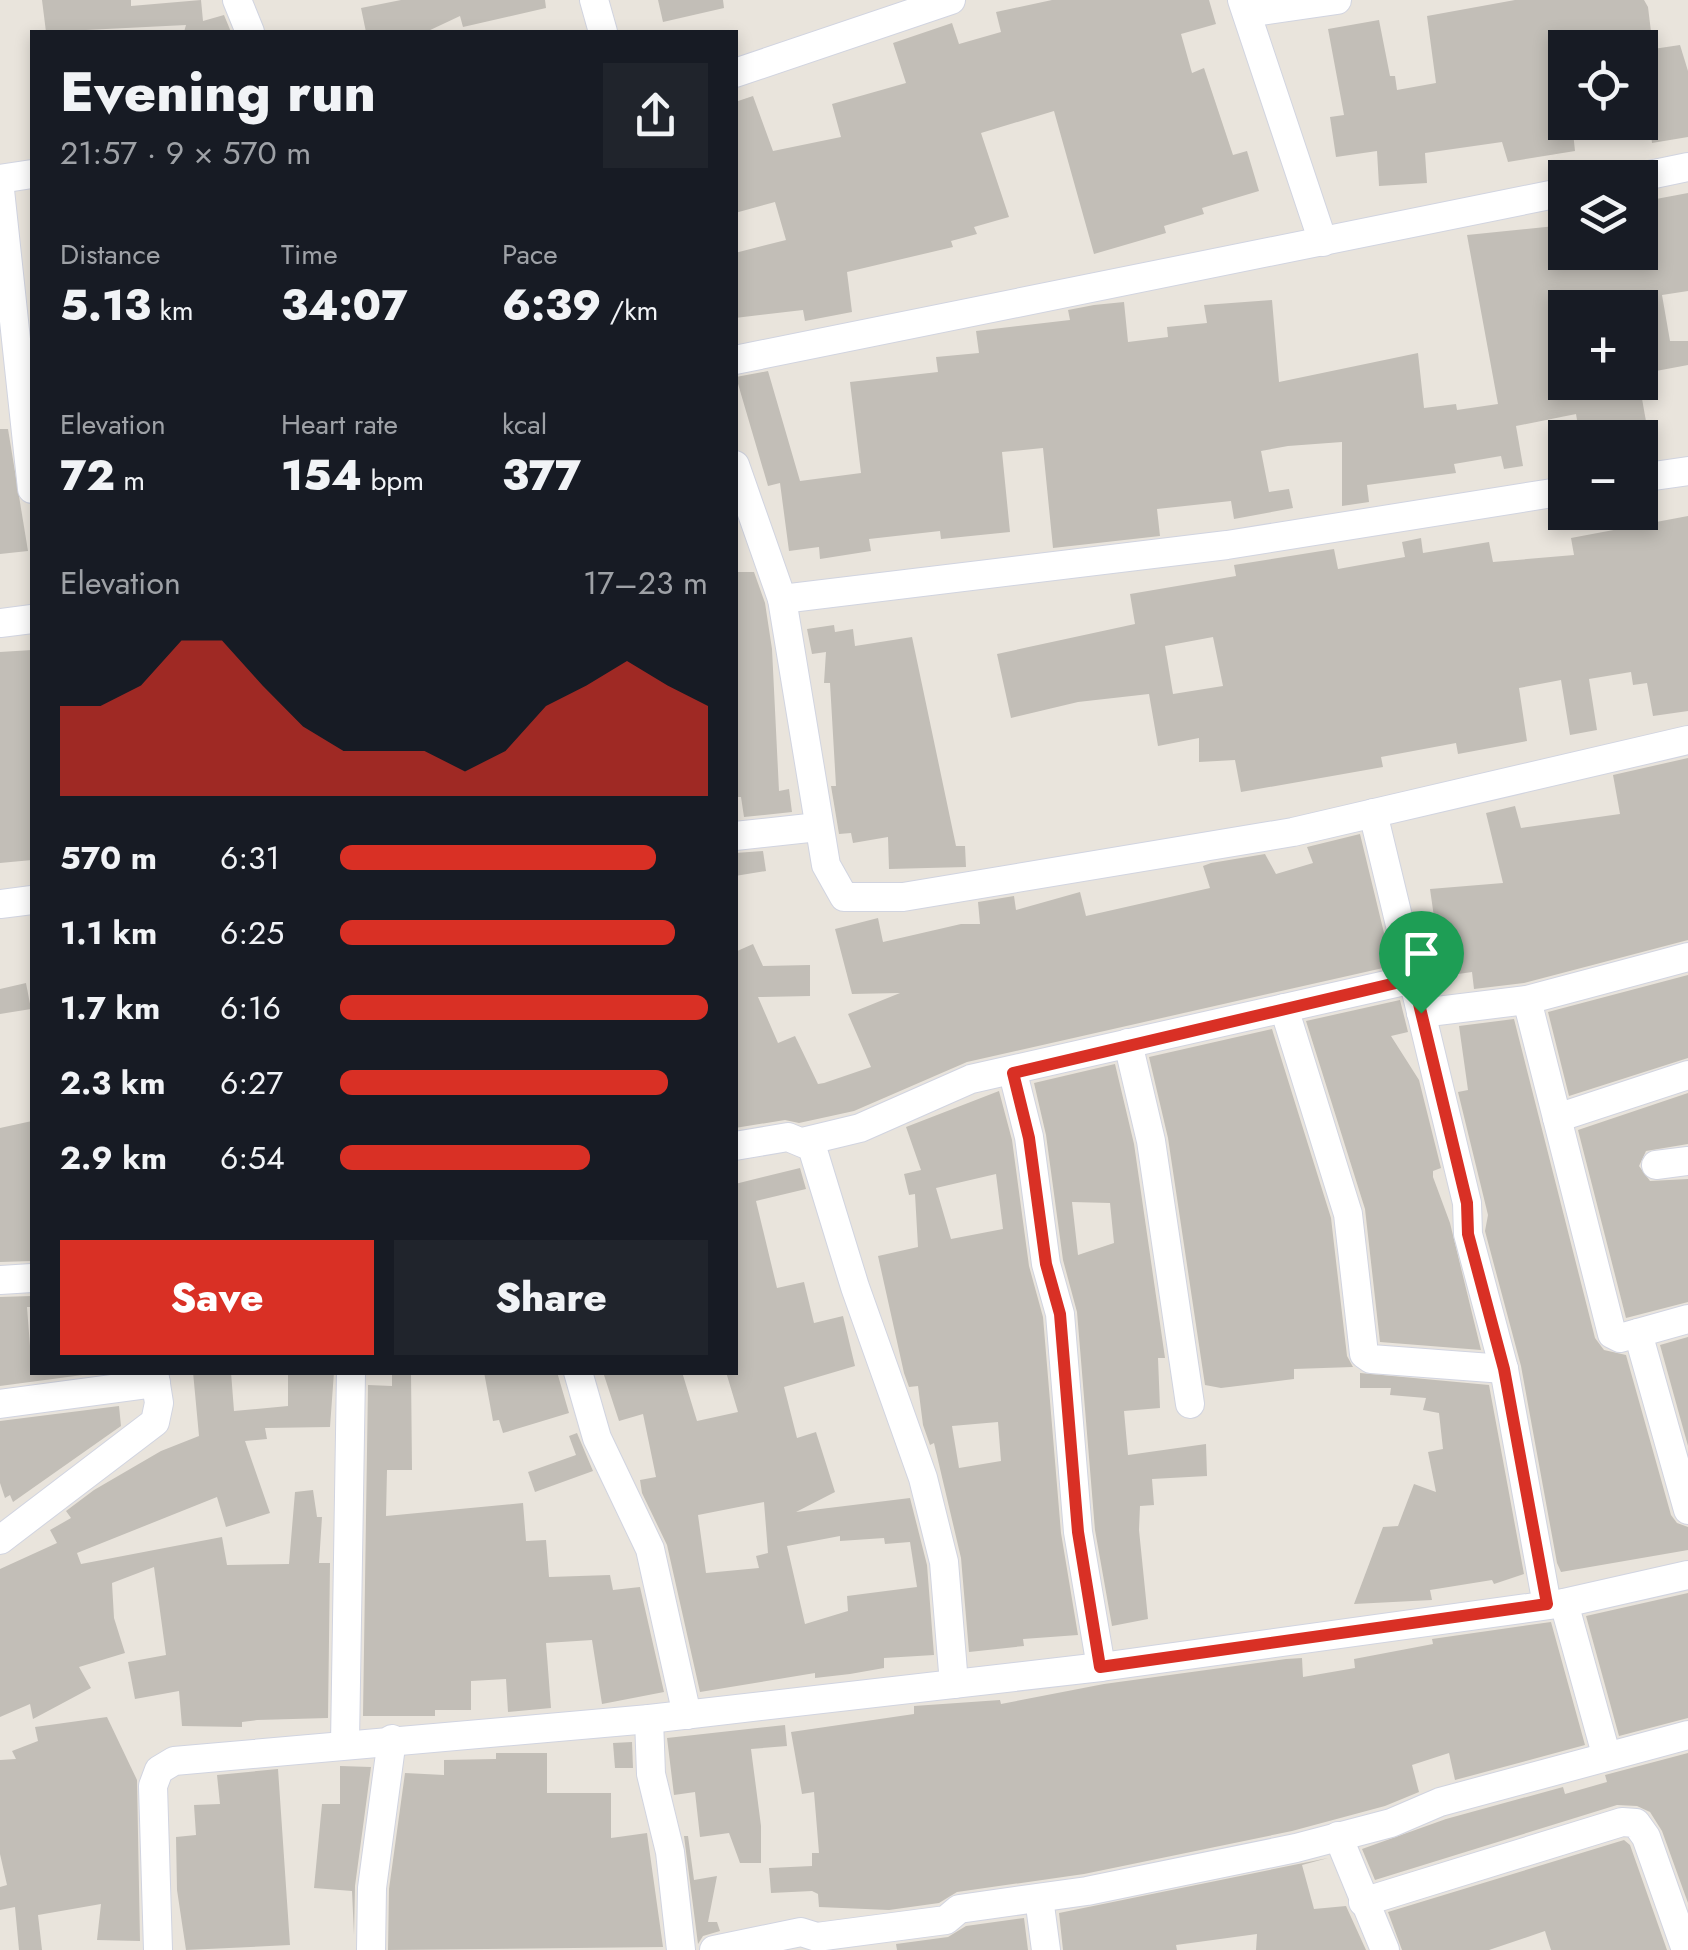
<!DOCTYPE html>
<html lang="en">
<head>
<meta charset="utf-8">
<style>
	body { margin:0; font-family:Jost,sans-serif; background:#20242c; color:#f1f3f6; height:100vh; display:flex; flex-direction:column; font-size:38px; white-space:nowrap }
	* { box-sizing:border-box; margin:0 }
	p { font-size:32px; color:#9ea1a6 }
	.icon { flex:none; width:55px; height:55px; fill:none; stroke:currentColor; stroke-width:2; stroke-linecap:round; stroke-linejoin:round }
	.map { position:relative; flex:1; overflow:hidden }
	.details { position:absolute; left:30px; top:30px; width:708px; height:1345px; display:flex; flex-direction:column; background:#171b24; border-radius:0px; box-shadow:0 5px 15px #0003 }
	.details>* { flex:none }
	.controls { position:absolute; left:1548px; top:30px; display:grid; gap:20px }
	.controls a { display:grid; place-items:center; width:110px; height:110px; border-radius:0px; background:#171b24; box-shadow:0 5px 15px #0003; font-size:50px }
	.pin { position:absolute; display:grid; place-items:center; width:85px; height:85px; color:#fff; margin:-102px -42px; border-radius:50% 50% 50% 0; rotate:-45deg; box-shadow:0 0 10px #0007 }
	.pin .icon { rotate:45deg }
	.round { display:grid; place-items:center; flex:none; width:105px; height:105px; border-radius:0px; background:#20242c }
	.overview { display:flex; align-items:center; justify-content:space-between; height:170px; padding:0 30px }
	h1 { font-size:55px; font-weight:800; line-height:75px }
	.metrics { display:grid; grid-template-columns:repeat(3,1fr); gap:15px; height:170px; padding:10px 30px }
	.metrics div { display:grid; align-content:center }
	.metrics b { font-size:42px; font-weight:800 }
	.metrics small { font-size:28px; font-weight:400 }
	.metrics p { font-size:28px }
	.chart { height:280px; padding:20px 30px }
	.chart p { display:flex; justify-content:space-between }
	.chart svg { width:100%; height:180px; margin-top:10px; fill:#d93025; opacity:.7 }
	.button { display:flex; gap:20px; margin-top:auto; padding:20px 30px }
	.button a { flex:1; height:115px; border-radius:0px; background:#d93025; color:#fff; font-size:40px; font-weight:800; line-height:115px; text-align:center }
	.button a+a { background:#20242c; color:#f1f3f6 }
	ul { padding:0 30px; list-style:none; font-size:32px }
	li { display:grid; grid-template-columns:160px 120px 1fr; align-items:center; height:75px }
	li i { height:25px; border-radius:12px; background:#d93025 }
	.map>svg:first-child { display:block }
	.building { fill:#c2beb7; fill-rule:evenodd }
	.lines { fill:none; stroke-linecap:round; stroke-linejoin:round }
	.minor-casing { stroke:#d1d4e0; stroke-width:30 }
	.minor { stroke:#fff; stroke-width:28 }
	.route-casing { stroke:#fff; stroke-width:20 }
	.route { stroke:#d93025; stroke-width:12 }
</style>
</head>
<body>
<div class="map">
<svg width="1688" height="1950" viewBox="0 0 1688 1950">
	<rect width="100%" height="100%" fill="#e9e4dc"/>
	<g class="building">
		<path d="M 42,0 L 131,0 L 131,6 L 201,0 L 203,21 L 224,15 L 231,32 L 184,32 L 186,25 L 46,32 Z"/>
		<path d="M 401,0 L 545,0 L 546,8 L 463,27 L 460,16 L 426,32 L 366,32 L 361,8 Z"/>
		<path d="M 658,0 L 723,0 L 724,8 L 663,22 Z"/>
		<path d="M 1052,0 L 1209,0 L 1216,24 L 1181,34 L 1192,73 L 1204,68 L 1233,155 L 1247,151 L 1259,191 L 1202,208 L 1204,214 L 1164,226 L 1166,233 L 1094,254 L 1054,111 L 981,133 L 1009,217 L 974,227 L 977,234 L 951,241 L 953,247 L 847,272 L 852,312 L 805,321 L 803,310 L 735,318 L 735,253 L 786,240 L 775,202 L 735,213 L 735,102 L 753,96 L 773,151 L 841,137 L 832,104 L 906,83 L 893,43 L 952,23 L 959,44 L 1001,32 L 996,12 Z"/>
		<path d="M 1515,0 L 1644,0 L 1648,7 L 1653,48 L 1565,48 L 1565,133 L 1573,132 L 1575,151 L 1508,162 L 1502,142 L 1425,153 L 1427,183 L 1379,186 L 1377,151 L 1336,157 L 1330,117 L 1344,115 L 1328,29 L 1379,20 L 1390,76 L 1395,76 L 1397,90 L 1436,83 L 1427,16 Z"/>
		<path d="M 1680,45 L 1688,71 L 1688,137 L 1652,143 L 1640,51 Z"/>
		<path d="M 1688,193 L 1688,291 L 1662,295 L 1670,341 L 1688,341 L 1688,365 L 1640,374 L 1640,308 L 1565,308 L 1565,386 L 1639,382 L 1649,438 L 1580,438 L 1576,414 L 1516,426 L 1523,466 L 1504,469 L 1501,456 L 1454,464 L 1456,473 L 1367,485 L 1369,502 L 1342,506 L 1342,442 L 1288,446 L 1261,451 L 1269,492 L 1289,489 L 1293,508 L 1234,519 L 1231,501 L 1157,509 L 1160,536 L 1053,548 L 1043,448 L 1002,452 L 1010,532 L 941,539 L 940,531 L 869,539 L 871,551 L 820,559 L 819,547 L 789,551 L 780,483 L 768,486 L 736,377 L 768,371 L 800,481 L 861,473 L 850,382 L 938,372 L 936,357 L 979,353 L 976,331 L 1070,320 L 1068,310 L 1094,305 L 1124,302 L 1128,342 L 1168,337 L 1167,327 L 1207,323 L 1204,305 L 1272,300 L 1279,382 L 1418,353 L 1424,408 L 1456,404 L 1457,410 L 1498,404 L 1467,235 L 1565,225 L 1565,252 L 1640,252 L 1640,202 Z"/>
		<path d="M 0,429 L 8,429 L 28,551 L 0,554 Z"/>
		<path d="M 1688,516 L 1688,711 L 1653,716 L 1647,683 L 1633,685 L 1631,672 L 1589,679 L 1597,730 L 1570,735 L 1561,680 L 1519,688 L 1527,741 L 1458,754 L 1456,743 L 1381,757 L 1383,767 L 1241,792 L 1235,760 L 1199,762 L 1199,738 L 1158,746 L 1149,694 L 1078,702 L 1011,718 L 997,654 L 1135,624 L 1130,594 L 1236,576 L 1234,565 L 1334,549 L 1338,569 L 1405,557 L 1402,542 L 1421,538 L 1423,553 L 1489,542 L 1493,562 L 1574,555 L 1571,538 ZM 1213,637 L 1223,686 L 1173,694 L 1165,646 Z"/>
		<path d="M 735,572 L 754,572 L 765,603 L 772,649 L 779,791 L 789,789 L 792,812 L 744,817 L 741,797 L 735,797 Z"/>
		<path d="M 834,625 L 835,632 L 853,629 L 855,646 L 912,637 L 956,846 L 965,846 L 966,867 L 889,869 L 888,837 L 853,843 L 851,833 L 839,834 L 831,786 L 836,786 L 830,683 L 824,683 L 826,652 L 812,654 L 807,629 Z"/>
		<path d="M 32,650 L 32,860 L 0,863 L 0,652 Z"/>
		<path d="M 1688,758 L 1688,940 L 1524,983 L 1474,989 L 1472,972 L 1451,975 L 1446,944 L 1423,947 L 1419,928 L 1435,924 L 1430,889 L 1503,883 L 1486,813 L 1515,806 L 1521,828 L 1620,814 L 1613,775 Z"/>
		<path d="M 1360,834 L 1392,966 L 967,1062 L 854,1111 L 799,1123 L 785,1120 L 735,1128 L 735,952 L 753,944 L 763,966 L 810,965 L 810,996 L 758,997 L 778,1043 L 795,1036 L 818,1084 L 824,1083 L 871,1067 L 848,1014 L 900,993 L 852,994 L 835,929 L 878,918 L 883,942 L 961,924 L 980,924 L 978,902 L 1014,896 L 1016,910 L 1080,892 L 1086,916 L 1210,888 L 1203,866 L 1211,863 L 1265,854 L 1276,874 L 1313,863 L 1307,847 Z"/>
		<path d="M 763,851 L 766,871 L 735,876 L 735,853 Z"/>
		<path d="M 1688,975 L 1688,1058 L 1569,1096 L 1548,1012 Z"/>
		<path d="M 26,983 L 31,1009 L 0,1014 L 0,989 Z"/>
		<path d="M 1400,1000 L 1408,1032 L 1391,1036 L 1419,1080 L 1441,1168 L 1433,1171 L 1433,1177 L 1450,1223 L 1481,1350 L 1380,1342 L 1365,1209 L 1306,1021 Z"/>
		<path d="M 1514,1019 L 1595,1338 L 1604,1350 L 1626,1355 L 1671,1515 L 1677,1523 L 1688,1527 L 1688,1550 L 1561,1572 L 1557,1563 L 1521,1366 L 1485,1231 L 1488,1215 L 1458,1092 L 1468,1090 L 1459,1026 Z"/>
		<path d="M 1272,1029 L 1331,1218 L 1347,1356 L 1353,1367 L 1294,1369 L 1294,1379 L 1221,1388 L 1205,1385 L 1168,1138 L 1149,1057 Z"/>
		<path d="M 1115,1064 L 1134,1144 L 1165,1358 L 1158,1358 L 1160,1408 L 1124,1411 L 1128,1455 L 1206,1444 L 1207,1476 L 1152,1479 L 1154,1505 L 1140,1506 L 1139,1530 L 1148,1619 L 1112,1626 L 1095,1530 L 1077,1312 L 1063,1260 L 1046,1135 L 1034,1083 ZM 1072,1202 L 1110,1203 L 1114,1243 L 1078,1255 Z"/>
		<path d="M 999,1091 L 1012,1140 L 1029,1266 L 1043,1317 L 1061,1533 L 1078,1635 L 1023,1639 L 1024,1646 L 969,1652 L 961,1558 L 934,1443 L 930,1445 L 923,1425 L 918,1386 L 909,1387 L 904,1373 L 878,1256 L 918,1247 L 915,1194 L 909,1195 L 904,1174 L 921,1170 L 906,1127 ZM 996,1174 L 1003,1229 L 951,1239 L 936,1188 ZM 998,1422 L 1001,1461 L 959,1468 L 952,1426 Z"/>
		<path d="M 1688,1093 L 1688,1144 L 1646,1151 L 1639,1166 L 1650,1181 L 1688,1179 L 1688,1302 L 1626,1318 L 1578,1130 Z"/>
		<path d="M 32,1121 L 32,1261 L 0,1262 L 0,1128 Z"/>
		<path d="M 800,1168 L 806,1189 L 756,1201 L 777,1288 L 804,1282 L 814,1323 L 843,1316 L 855,1366 L 784,1387 L 797,1438 L 816,1432 L 835,1492 L 796,1512 L 910,1498 L 927,1565 L 934,1655 L 884,1658 L 884,1668 L 850,1674 L 815,1678 L 815,1673 L 700,1692 L 667,1545 L 642,1493 L 640,1480 L 656,1477 L 643,1414 L 619,1421 L 603,1372 L 682,1372 L 697,1421 L 738,1412 L 726,1372 L 735,1372 L 735,1184 ZM 764,1502 L 768,1553 L 756,1556 L 759,1568 L 706,1573 L 698,1515 ZM 840,1536 L 840,1541 L 884,1538 L 885,1544 L 910,1542 L 917,1587 L 847,1596 L 848,1611 L 805,1624 L 787,1546 Z"/>
		<path d="M 32,1296 L 32,1307 L 27,1307 L 32,1372 L 90,1374 L 0,1386 L 0,1297 Z"/>
		<path d="M 1688,1337 L 1688,1446 L 1660,1345 Z"/>
		<path d="M 193,1372 L 231,1372 L 234,1411 L 288,1406 L 288,1372 L 334,1372 L 330,1427 L 265,1428 L 267,1439 L 245,1441 L 270,1513 L 226,1527 L 217,1497 L 77,1553 L 81,1564 L 222,1537 L 227,1565 L 289,1564 L 295,1492 L 313,1490 L 317,1517 L 322,1517 L 319,1563 L 330,1563 L 328,1718 L 257,1720 L 242,1722 L 242,1727 L 182,1726 L 179,1691 L 135,1699 L 128,1662 L 166,1655 L 154,1567 L 112,1583 L 114,1618 L 125,1653 L 79,1667 L 91,1688 L 33,1719 L 30,1704 L 0,1717 L 0,1569 L 57,1543 L 50,1530 L 71,1518 L 66,1511 L 94,1490 L 161,1451 L 199,1436 Z"/>
		<path d="M 392,1372 L 411,1372 L 412,1470 L 387,1470 L 386,1516 L 523,1503 L 526,1541 L 546,1540 L 549,1577 L 610,1575 L 613,1590 L 640,1587 L 664,1692 L 602,1704 L 592,1640 L 546,1643 L 551,1708 L 508,1712 L 506,1679 L 471,1681 L 471,1710 L 435,1710 L 435,1716 L 363,1716 L 368,1385 L 392,1386 Z"/>
		<path d="M 484,1372 L 557,1372 L 569,1413 L 503,1433 L 499,1420 L 493,1421 Z"/>
		<path d="M 1360,1373 L 1489,1385 L 1524,1574 L 1494,1584 L 1492,1580 L 1430,1590 L 1432,1600 L 1354,1604 L 1383,1527 L 1398,1526 L 1414,1484 L 1436,1492 L 1428,1452 L 1443,1449 L 1439,1413 L 1423,1410 L 1426,1398 L 1390,1395 L 1391,1388 L 1360,1388 Z"/>
		<path d="M 119,1406 L 121,1426 L 13,1502 L 10,1495 L 5,1498 L 0,1483 L 0,1421 Z"/>
		<path d="M 577,1433 L 593,1471 L 535,1492 L 528,1472 L 576,1455 L 569,1436 Z"/>
		<path d="M 1688,1593 L 1688,1718 L 1619,1736 L 1586,1616 Z"/>
		<path d="M 1551,1622 L 1585,1745 L 1455,1780 L 1449,1753 L 1412,1765 L 1419,1792 L 1385,1806 L 1292,1831 L 1084,1874 L 957,1892 L 939,1903 L 889,1910 L 819,1907 L 818,1894 L 812,1891 L 771,1893 L 769,1868 L 812,1866 L 812,1853 L 819,1853 L 814,1792 L 802,1794 L 791,1732 L 914,1714 L 914,1706 L 1000,1700 L 1001,1704 L 1104,1684 L 1286,1659 L 1302,1658 L 1303,1677 L 1355,1668 L 1354,1659 L 1433,1644 L 1432,1639 Z"/>
		<path d="M 107,1717 L 137,1780 L 140,1941 L 97,1940 L 101,1904 L 38,1915 L 42,1950 L 19,1950 L 15,1907 L 0,1910 L 0,1887 L 7,1885 L 0,1854 L 0,1760 L 16,1759 L 12,1751 L 38,1741 L 35,1727 Z"/>
		<path d="M 785,1725 L 787,1746 L 751,1749 L 761,1826 L 761,1863 L 740,1863 L 729,1833 L 700,1837 L 695,1792 L 674,1795 L 667,1738 Z"/>
		<path d="M 632,1742 L 633,1768 L 615,1768 L 613,1743 Z"/>
		<path d="M 496,1753 L 547,1753 L 547,1793 L 611,1793 L 611,1838 L 647,1833 L 663,1947 L 388,1950 L 389,1889 L 405,1773 L 444,1775 L 444,1760 L 496,1759 Z"/>
		<path d="M 1688,1753 L 1688,1903 L 1662,1831 L 1650,1812 L 1637,1806 L 1617,1805 L 1375,1880 L 1362,1849 L 1446,1819 L 1563,1787 L 1565,1794 L 1607,1782 L 1605,1775 Z"/>
		<path d="M 340,1766 L 371,1767 L 355,1886 L 354,1935 L 352,1891 L 314,1888 L 322,1804 L 340,1804 Z"/>
		<path d="M 278,1769 L 290,1945 L 186,1950 L 177,1890 L 176,1837 L 196,1835 L 194,1805 L 220,1804 L 217,1775 Z"/>
		<path d="M 684,1836 L 688,1836 L 694,1880 L 717,1876 L 708,1922 L 717,1922 L 720,1931 L 703,1936 L 698,1944 Z"/>
		<path d="M 1624,1840 L 1630,1845 L 1667,1950 L 1551,1950 L 1545,1931 L 1489,1950 L 1402,1950 L 1388,1912 Z"/>
		<path d="M 1328,1858 L 1302,1865 L 1314,1909 L 1346,1906 L 1366,1950 L 1256,1950 L 1257,1934 L 1176,1945 L 1177,1950 L 1063,1950 L 1059,1913 Z"/>
		<path d="M 1024,1918 L 1028,1950 L 897,1950 L 896,1944 L 948,1937 L 966,1926 Z"/>
	</g>
	<g class="lines">
		<defs>
			<g id="minor">
				<path d="M 237,0 L 250,32"/>
				<path d="M 594,0 L 603,32"/>
				<path d="M 1242,0 L 1323,242"/>
				<path d="M 1247,13 L 1337,0"/>
				<path d="M 735,73 L 951,0"/>
				<path d="M 1635,178 L 1688,167"/>
				<path d="M 0,179 L 32,174"/>
				<path d="M 0,190 L 32,489"/>
				<path d="M 735,360 L 1565,192"/>
				<path d="M 735,465 L 782,599 L 826,865 L 844,897 L 903,897 L 1293,832 L 1688,740"/>
				<path d="M 1640,478 L 1688,471"/>
				<path d="M 782,599 L 1227,545 L 1565,491"/>
				<path d="M 0,623 L 32,619"/>
				<path d="M 1373,813 L 1467,1203 L 1468,1234 L 1504,1369 L 1547,1605"/>
				<path d="M 735,836 L 818,827"/>
				<path d="M 0,904 L 32,900"/>
				<path d="M 1527,1000 L 1612,1334 L 1620,1338 L 1688,1319"/>
				<path d="M 1284,1008 L 1348,1214 L 1364,1354 L 1371,1359 L 1504,1369"/>
				<path d="M 1421,1013 L 1527,1000 L 1688,957"/>
				<path d="M 1128,1043 L 1151,1141 L 1190,1404"/>
				<path d="M 1013,1073 L 1029,1137 L 1046,1264 L 1060,1314 L 1078,1532 L 1101,1667"/>
				<path d="M 1557,1118 L 1688,1075"/>
				<path d="M 806,1141 L 860,1128 L 971,1079 L 1413,979"/>
				<path d="M 735,1146 L 788,1137 L 812,1147 L 855,1287 L 923,1478 L 944,1562 L 954,1684"/>
				<path d="M 1656,1165 L 1688,1161"/>
				<path d="M 0,1280 L 32,1278"/>
				<path d="M 1638,1333 L 1688,1510"/>
				<path d="M 578,1372 L 597,1438 L 650,1549 L 687,1715"/>
				<path d="M 0,1404 L 156,1383"/>
				<path d="M 0,1540 L 155,1422 L 159,1403 L 154,1372"/>
				<path d="M 1564,1603 L 1606,1754"/>
				<path d="M 649,1719 L 651,1774 L 670,1852 L 681,1950"/>
				<path d="M 345,1744 L 351,1372"/>
				<path d="M 1338,1836 L 1385,1950"/>
				<path d="M 1039,1898 L 1046,1950"/>
				<path d="M 1363,1902 L 1622,1822 L 1636,1823 L 1646,1837 L 1686,1950"/>
				<path d="M 158,1950 L 153,1786 L 159,1770 L 174,1761 L 649,1719 L 1101,1667 L 1564,1603 L 1688,1575"/>
				<path d="M 371,1950 L 372,1888 L 392,1739"/>
				<path d="M 714,1950 L 801,1932 L 817,1937 L 946,1920 L 959,1909 L 1087,1891 L 1296,1848 L 1391,1823 L 1440,1802 L 1688,1735"/>
			</g>
		</defs>
		<use href="#minor" class="minor-casing"/>
		<use href="#minor" class="minor"/>
	</g>
	<g class="lines">
		<defs>
			<path id="route" d="M 1413,979 L 1467,1203 L 1468,1234 L 1504,1369 L 1547,1604 L 1100,1667 L 1078,1532 L 1060,1314 L 1046,1264 L 1029,1138 L 1013,1073 Z"/>
		</defs>
		<use href="#route" class="route-casing"/>
		<use href="#route" class="route"/>
	</g>
</svg>
<div class="controls">
<a><svg class="icon" aria-label="locate" viewBox="0 0 24 24"><circle cx="12" cy="12" r="6"/><path d="M12 2v4M12 18v4M2 12h4M18 12h4"/></svg></a>
<a><svg class="icon" aria-label="layers" viewBox="0 0 24 24"><path d="M12 4l9 5-9 5-9-5zM3 14l9 5 9-5"/></svg></a>
<a>+</a>
<a>−</a>
</div>
<div class="pin" style="left:1421px;top:1013px;background:#1e9e55"><svg class="icon" aria-label="arrive" viewBox="0 0 24 24"><path d="M6 21V4h12l-3 4 3 4H6"/></svg></div>
<section class="details">
<div class="overview"><div><h1>Evening run</h1><p>21:57 · 9 × 570 m</p></div><a class="round"><svg class="icon" aria-label="share" viewBox="0 0 24 24"><path d="M12 15V3M7 8l5-5 5 5M5 13v7h14v-7"/></svg></a></div>
<div class="metrics">
<div><p>Distance</p><b>5.13<small> km</small></b></div>
<div><p>Time</p><b>34:07</b></div>
<div><p>Pace</p><b>6:39<small> /km</small></b></div>
</div>
<div class="metrics">
<div><p>Elevation</p><b>72<small> m</small></b></div>
<div><p>Heart rate</p><b>154<small> bpm</small></b></div>
<div><p>kcal</p><b>377</b></div>
</div>
<div class="chart"><p><span>Elevation</span>17–23 m</p>
<svg viewBox="0 0 160 44" preserveAspectRatio="none"><path d="M0 44V22L10 22L20 17L30 6L40 6L50 17L60 27L70 33L80 33L90 33L100 38L110 33L120 22L130 17L140 11L150 17L160 22V44z"/></svg>
</div>
<ul>
<li><b>570 m</b>6:31<i style="width:86%"></i></li>
<li><b>1.1 km</b>6:25<i style="width:91%"></i></li>
<li><b>1.7 km</b>6:16<i style="width:100%"></i></li>
<li><b>2.3 km</b>6:27<i style="width:89%"></i></li>
<li><b>2.9 km</b>6:54<i style="width:68%"></i></li>
</ul>
<div class="button"><a>Save</a><a>Share</a></div>
</section>
</div>
</body>
</html>
